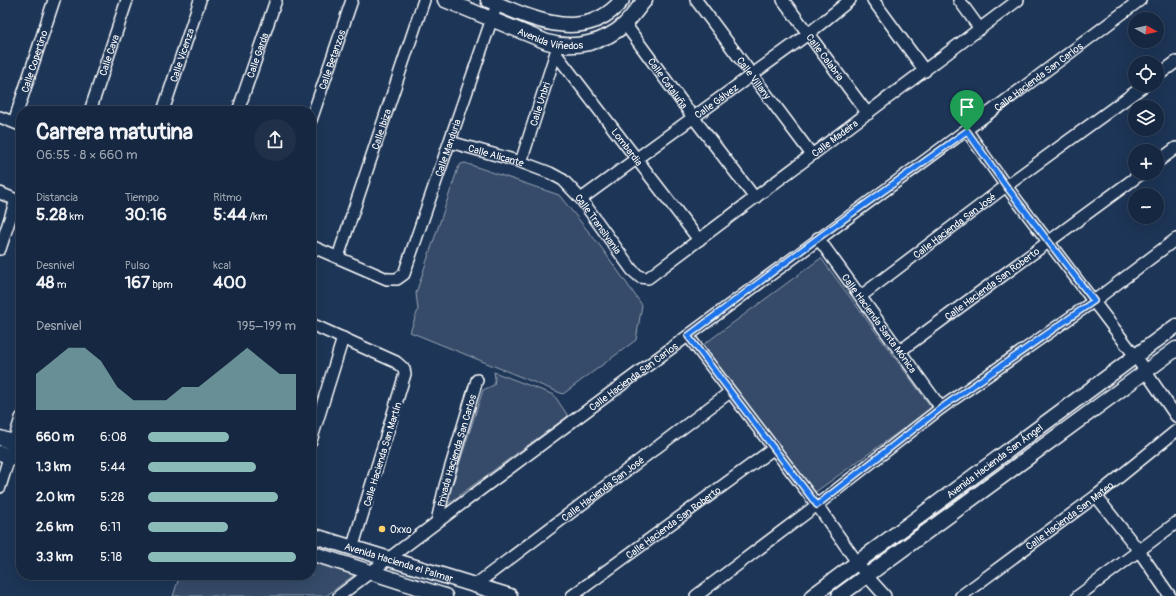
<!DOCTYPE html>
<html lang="es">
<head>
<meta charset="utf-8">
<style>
	body { margin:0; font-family:Pangolin,sans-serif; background:#1f3048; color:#f1f3f6; height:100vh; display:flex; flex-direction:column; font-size:15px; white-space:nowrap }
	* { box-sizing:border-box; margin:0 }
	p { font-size:13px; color:#9ea6b1 }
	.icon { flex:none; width:22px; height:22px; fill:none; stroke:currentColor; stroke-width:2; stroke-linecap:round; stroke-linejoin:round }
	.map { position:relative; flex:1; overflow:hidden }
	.panel { position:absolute; left:16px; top:106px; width:300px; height:474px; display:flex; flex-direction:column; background:#162841; border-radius:16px; box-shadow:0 4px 16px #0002,0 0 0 1px #35445a }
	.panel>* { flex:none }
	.needle { width:26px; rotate:98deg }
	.buttons { position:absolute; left:1128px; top:12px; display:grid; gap:8px }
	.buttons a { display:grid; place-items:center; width:36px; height:36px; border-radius:50%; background:#162841; box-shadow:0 4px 16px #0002,0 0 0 1px #35445a; font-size:20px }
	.pin { position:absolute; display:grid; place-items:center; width:34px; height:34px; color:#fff; margin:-41px -17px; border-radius:50% 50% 50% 0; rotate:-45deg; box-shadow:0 0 4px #0007 }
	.pin .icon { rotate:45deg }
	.round { display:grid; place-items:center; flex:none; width:42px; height:42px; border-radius:21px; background:#1f3048 }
	.headline { display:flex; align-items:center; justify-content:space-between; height:68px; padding:0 20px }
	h1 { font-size:22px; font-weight:700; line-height:30px }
	.figures { display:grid; grid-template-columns:repeat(3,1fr); gap:6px; height:68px; padding:4px 20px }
	.figures div { display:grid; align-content:center }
	.figures b { font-size:17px; font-weight:700 }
	.figures small { font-size:11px; font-weight:400 }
	.figures p { font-size:11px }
	.chart { height:112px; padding:8px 20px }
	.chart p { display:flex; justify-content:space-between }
	.chart svg { width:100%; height:72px; margin-top:4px; fill:#8bbbb9; opacity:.7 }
	ul { padding:0 20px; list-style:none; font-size:13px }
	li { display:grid; grid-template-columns:64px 48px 1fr; align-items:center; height:30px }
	li i { height:10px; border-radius:5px; background:#8bbbb9 }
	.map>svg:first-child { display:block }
	.green { fill:#364b69; stroke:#9aa5b4 }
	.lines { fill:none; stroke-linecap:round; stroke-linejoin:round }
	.minor-casing { stroke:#fff; stroke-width:14 }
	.tertiary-casing { stroke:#fff; stroke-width:17 }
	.minor { stroke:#1d3557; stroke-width:11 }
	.tertiary { stroke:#1d3557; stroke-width:14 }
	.route-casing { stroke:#fff; stroke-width:8 }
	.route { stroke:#1a73e8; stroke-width:5 }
	.poi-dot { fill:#ffd166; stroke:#1d3557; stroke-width:1.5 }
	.labels { text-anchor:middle; stroke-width:4; stroke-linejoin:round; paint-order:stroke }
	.street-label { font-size:10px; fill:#fff; stroke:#1d3557 }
	.poi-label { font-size:10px; fill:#fff; stroke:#1d3557; text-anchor:start }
</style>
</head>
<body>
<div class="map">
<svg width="1176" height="596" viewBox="0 0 1176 596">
	<rect width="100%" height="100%" fill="#1d3557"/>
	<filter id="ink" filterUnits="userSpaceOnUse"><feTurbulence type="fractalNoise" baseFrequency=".025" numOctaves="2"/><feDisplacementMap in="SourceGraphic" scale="8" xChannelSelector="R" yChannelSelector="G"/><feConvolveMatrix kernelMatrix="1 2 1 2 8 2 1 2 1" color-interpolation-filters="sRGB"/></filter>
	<g filter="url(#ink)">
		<g class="green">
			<path d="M 465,163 L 559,195 L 601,247 L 642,305 L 636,340 L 563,394 L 410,332 L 418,310 L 416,293 L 458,168 L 461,164 Z"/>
			<path d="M 821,258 L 932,408 L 814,493 L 703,345 Z"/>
			<path d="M 494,372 L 554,395 L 568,416 L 446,505 L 483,390 L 494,385 L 495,378 Z"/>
			<path d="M 311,562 L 354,575 L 326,596 L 173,596 L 180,575 L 311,575 Z"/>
		</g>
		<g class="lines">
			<defs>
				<g id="minor">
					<path id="s1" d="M 696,0 L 812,155"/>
					<path id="s2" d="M 783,0 L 868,114"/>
					<path d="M 873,0 L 925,71"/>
					<path d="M 959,0 L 980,29"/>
					<path id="s3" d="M 625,24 L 693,117 L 755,198"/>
					<path id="s4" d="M 556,54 L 699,240"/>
					<path d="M 1157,76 L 1176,62"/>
					<path id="s5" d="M 90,111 L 127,0"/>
					<path id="s6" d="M 163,111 L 200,0"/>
					<path id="s7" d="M 238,111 L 276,0"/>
					<path d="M 0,117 L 20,125"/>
					<path id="s8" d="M 311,120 L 352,0"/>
					<path id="s9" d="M 14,122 L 54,0"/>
					<path d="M 967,131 L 1006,186 L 1135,356 L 1176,416"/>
					<path id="s10" d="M 450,142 L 521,162 L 550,173 L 563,180 L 581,199 L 632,270 L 640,277 L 648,278 L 1018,0"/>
					<path id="s11" d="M 521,162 L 557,49"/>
					<path d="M 1157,162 L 1176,148"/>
					<path d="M 0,193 L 21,202"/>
					<path id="s12" d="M 581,199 L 808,34 L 850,0"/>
					<path id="s13" d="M 818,238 L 941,408"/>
					<path id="s14" d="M 311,246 L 387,279 L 397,279 L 404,274 L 497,4"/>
					<path d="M 0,249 L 16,200"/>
					<path id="s15" d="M 338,257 L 424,0"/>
					<path id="s16" d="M 861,296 L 1006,186 L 1145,85"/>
					<path d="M 311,324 L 396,362 L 404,369 L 405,374 L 352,549"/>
					<path d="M 688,336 L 817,505 L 866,575 L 885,596"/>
					<path id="s17" d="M 900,351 L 1142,173"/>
					<path d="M 311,441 L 343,338"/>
					<path d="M 0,487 L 21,418"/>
					<path d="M 1096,496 L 1139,551 L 1170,596"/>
					<path id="s18" d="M 437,521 L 445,486 L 477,380"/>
					<path id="s19" d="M 475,585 L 730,392"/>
					<path id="s20" d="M 339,596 C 604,395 874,201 1140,0"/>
					<path id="s21" d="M 572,596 L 773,449"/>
					<path d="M 696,596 L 817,505 L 941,408 L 1094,301 L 1176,239"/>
					<path id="s22" d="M 961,596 L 1096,496 L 1176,431"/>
					<path d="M 1078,596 L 1176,523"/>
				</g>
				<g id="tertiary">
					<path id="s23" d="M 445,0 L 547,42 C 573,50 605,43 625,24 C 632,17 638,8 645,0"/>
					<path d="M 488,0 C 532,19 585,45 622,0"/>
					<path d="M 0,438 L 21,445"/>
					<path d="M 0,453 L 21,460"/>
					<path id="s24" d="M 311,535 L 510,596"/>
					<path d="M 311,553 L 445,596"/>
					<path id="s25" d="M 812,596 L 1176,326"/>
					<path d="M 839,596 L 1176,349"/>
				</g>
			</defs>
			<use href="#minor" class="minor-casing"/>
			<use href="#tertiary" class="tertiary-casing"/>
			<use href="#minor" class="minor"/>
			<use href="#tertiary" class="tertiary"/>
		</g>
	</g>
	<g class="lines" filter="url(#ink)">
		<defs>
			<path id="route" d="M 967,131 L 1006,186 L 1094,301 L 941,408 L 817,505 L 688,336 L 818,238 Z"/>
		</defs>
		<use href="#route" class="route-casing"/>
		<use href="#route" class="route"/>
	</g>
	<circle class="poi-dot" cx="382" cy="529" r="4"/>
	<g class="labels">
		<g class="street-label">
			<text dy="4" stroke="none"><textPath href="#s23" startOffset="113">Avenida Viñedos</textPath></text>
			<text dy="4" stroke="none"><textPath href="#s5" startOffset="59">Calle Cava</textPath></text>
			<text dy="4" stroke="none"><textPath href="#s6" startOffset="59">Calle Vicenza</textPath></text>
			<text dy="4" stroke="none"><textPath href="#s7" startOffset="59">Calle Garda</textPath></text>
			<text dy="4" stroke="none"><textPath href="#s2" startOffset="71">Calle Calabria</textPath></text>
			<text dy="4" stroke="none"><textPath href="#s8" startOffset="64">Calle Betanzos</textPath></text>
			<text dy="4" stroke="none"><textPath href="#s9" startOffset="64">Calle Copertino</textPath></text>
			<text dy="4" stroke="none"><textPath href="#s20" startOffset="871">Calle Hacienda San Carlos</textPath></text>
			<text dy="4" stroke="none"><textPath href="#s1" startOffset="97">Calle Villany</textPath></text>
			<text dy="4" stroke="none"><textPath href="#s3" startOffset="73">Calle Cataluña</textPath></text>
			<text dy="4" stroke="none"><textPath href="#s12" startOffset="167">Calle Gálvez</textPath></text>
			<text dy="4" stroke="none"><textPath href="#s11" startOffset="61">Calle Unbri</textPath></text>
			<text dy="4" stroke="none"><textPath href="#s15" startOffset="135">Calle Ibiza</textPath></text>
			<text dy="4" stroke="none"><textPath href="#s10" startOffset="485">Calle Madeira</textPath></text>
			<text dy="4" stroke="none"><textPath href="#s4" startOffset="117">Lombardia</textPath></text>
			<text dy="4" stroke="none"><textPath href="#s14" startOffset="235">Calle Manduria</textPath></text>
			<text dy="4" stroke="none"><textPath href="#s10" startOffset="48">Calle Alicante</textPath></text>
			<text dy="4" stroke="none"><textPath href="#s10" startOffset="176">Calle Transilvania</textPath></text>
			<text dy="4" stroke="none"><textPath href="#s16" startOffset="117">Calle Hacienda San José</textPath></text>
			<text dy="4" stroke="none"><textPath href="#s17" startOffset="114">Calle Hacienda San Roberto</textPath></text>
			<text dy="4" stroke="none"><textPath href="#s13" startOffset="105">Calle Hacienda Santa Mónica</textPath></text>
			<text dy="4" stroke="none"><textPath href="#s20" startOffset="367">Calle Hacienda San Carlos</textPath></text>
			<text dy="4" stroke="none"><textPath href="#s18" startOffset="73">Privada Hacienda San Carlos</textPath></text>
			<text transform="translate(382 454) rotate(-73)" y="4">Calle Hacienda San Martín</text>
			<text dy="4" stroke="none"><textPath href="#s25" startOffset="227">Avenida Hacienda San Ángel</textPath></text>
			<text dy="4" stroke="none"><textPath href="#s19" startOffset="160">Calle Hacienda San José</textPath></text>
			<text dy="4" stroke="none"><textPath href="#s22" startOffset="135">Calle Hacienda San Mateo</textPath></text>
			<text dy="4" stroke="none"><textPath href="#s21" startOffset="125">Calle Hacienda San Roberto</textPath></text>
			<text dy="4" stroke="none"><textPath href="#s24" startOffset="92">Avenida Hacienda el Palmar</textPath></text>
		</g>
		<g class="poi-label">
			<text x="390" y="533">Oxxo</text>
		</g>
	</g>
</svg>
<div class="buttons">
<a><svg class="needle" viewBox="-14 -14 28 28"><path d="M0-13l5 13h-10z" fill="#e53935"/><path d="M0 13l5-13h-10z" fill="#9ea6b1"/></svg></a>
<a><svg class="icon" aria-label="locate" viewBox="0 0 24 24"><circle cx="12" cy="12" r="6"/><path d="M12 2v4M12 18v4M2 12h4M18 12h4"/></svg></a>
<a><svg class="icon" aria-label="layers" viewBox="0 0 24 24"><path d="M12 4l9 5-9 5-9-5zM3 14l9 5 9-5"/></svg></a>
<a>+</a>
<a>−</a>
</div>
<div class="pin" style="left:967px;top:131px;background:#1e9e55"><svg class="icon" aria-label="arrive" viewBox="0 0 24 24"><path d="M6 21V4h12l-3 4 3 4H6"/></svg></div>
<section class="panel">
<div class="headline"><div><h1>Carrera matutina</h1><p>06:55 · 8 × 660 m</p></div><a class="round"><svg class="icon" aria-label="share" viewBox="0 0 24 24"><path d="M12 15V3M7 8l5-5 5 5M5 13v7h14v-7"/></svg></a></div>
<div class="figures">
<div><p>Distancia</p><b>5.28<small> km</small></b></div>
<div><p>Tiempo</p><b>30:16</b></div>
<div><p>Ritmo</p><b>5:44<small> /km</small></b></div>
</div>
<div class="figures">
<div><p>Desnivel</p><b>48<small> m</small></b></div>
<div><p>Pulso</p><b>167<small> bpm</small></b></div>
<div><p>kcal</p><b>400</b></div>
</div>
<div class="chart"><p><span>Desnivel</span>195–199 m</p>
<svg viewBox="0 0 160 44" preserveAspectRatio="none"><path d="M0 44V22L10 14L20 6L30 6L40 14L50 30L60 38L70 38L80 38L90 30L100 30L110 22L120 14L130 6L140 14L150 22L160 22V44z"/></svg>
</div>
<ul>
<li><b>660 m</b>6:08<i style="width:55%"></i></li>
<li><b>1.3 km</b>5:44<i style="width:73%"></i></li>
<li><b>2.0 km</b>5:28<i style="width:88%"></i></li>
<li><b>2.6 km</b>6:11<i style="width:54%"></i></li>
<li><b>3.3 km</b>5:18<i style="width:100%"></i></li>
</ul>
</section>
</div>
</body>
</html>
